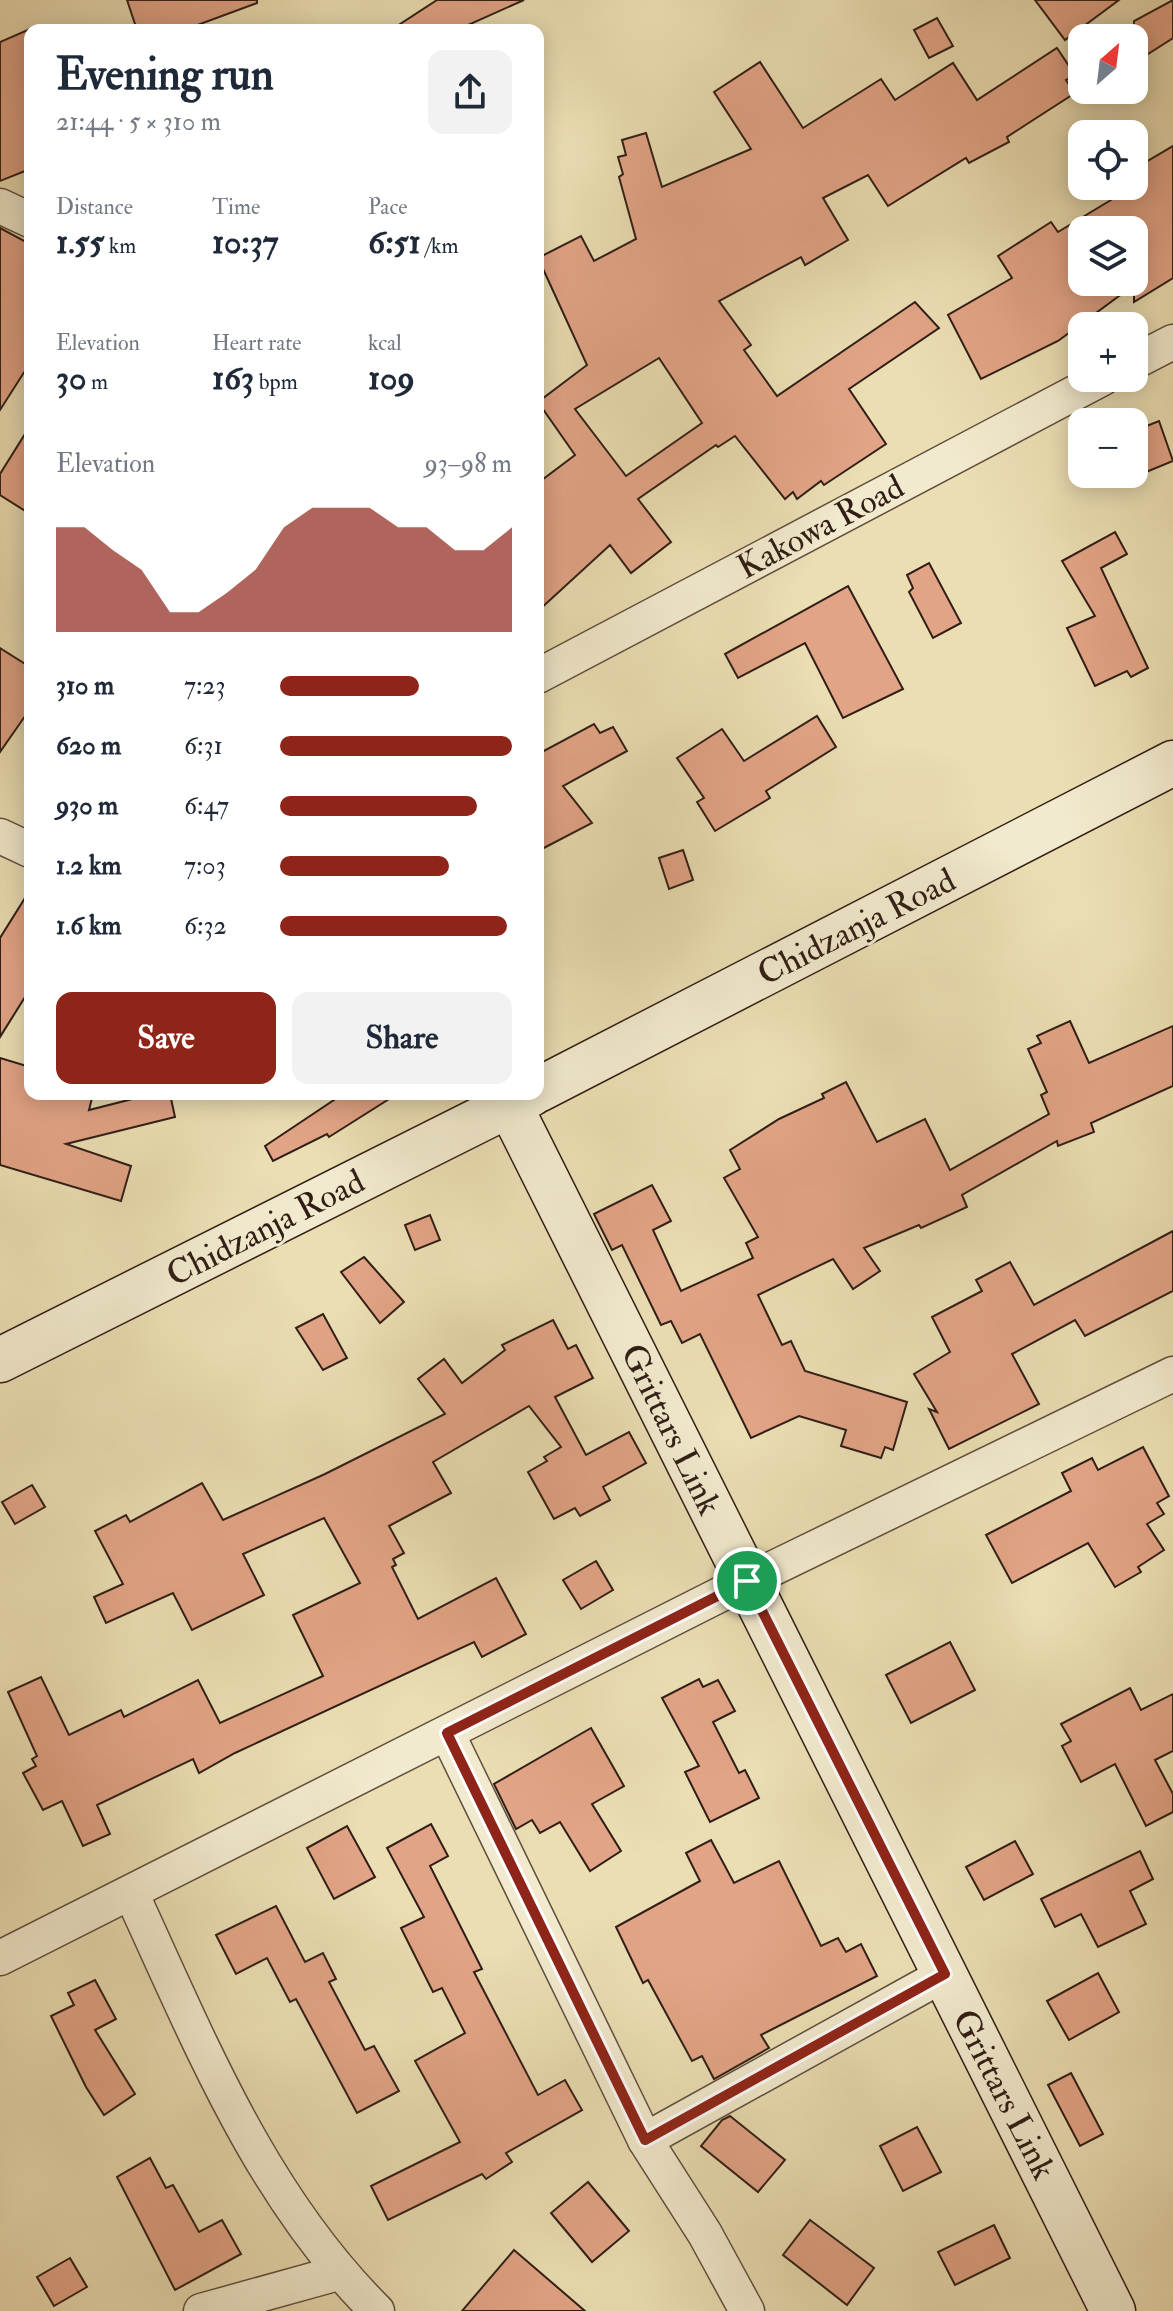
<!DOCTYPE html>
<html lang="en">
<head>
<meta charset="utf-8">
<style>
	body { margin:0; font-family:"IM FELL Double Pica",serif; background:#f2f2f3; color:#1f2937; height:100vh; display:flex; flex-direction:column; font-size:30px; white-space:nowrap }
	* { box-sizing:border-box; margin:0 }
	p { font-size:26px; color:#747a83 }
	.icon { flex:none; width:44px; height:44px; fill:none; stroke:currentColor; stroke-width:2; stroke-linecap:round; stroke-linejoin:round }
	.map { position:relative; flex:1; overflow:hidden }
	.details { position:absolute; left:24px; top:24px; width:520px; height:1076px; display:flex; flex-direction:column; background:#fff; border-radius:16px; box-shadow:0 4px 20px #0003 }
	.details>* { flex:none }
	.needle { width:52px; rotate:28deg }
	.fabs { position:absolute; left:1068px; top:24px; display:grid; gap:16px }
	.fabs a { display:grid; place-items:center; width:80px; height:80px; border-radius:16px; background:#fff; box-shadow:0 4px 20px #0003; font-size:40px }
	.pin { position:absolute; display:grid; place-items:center; width:68px; height:68px; color:#fff; margin:-34px; border:4px solid #fff; border-radius:50%; box-shadow:0 2px 8px #0007 }
	.round { display:grid; place-items:center; flex:none; width:84px; height:84px; border-radius:16px; background:#f2f2f3 }
	.overview { display:flex; align-items:center; justify-content:space-between; height:136px; padding:0 32px }
	h1 { font-size:44px; font-weight:700; line-height:60px }
	.stats { display:grid; grid-template-columns:repeat(3,1fr); gap:12px; height:136px; padding:8px 32px }
	.stats div { display:grid; align-content:center }
	.stats b { font-size:34px; font-weight:700 }
	.stats small { font-size:22px; font-weight:400 }
	.stats p { font-size:22px }
	.chart { height:224px; padding:16px 32px }
	.chart p { display:flex; justify-content:space-between }
	.chart svg { width:100%; height:144px; margin-top:8px; fill:#8f2418; opacity:.7 }
	.action { display:flex; gap:16px; margin-top:auto; padding:16px 32px }
	.action a { flex:1; height:92px; border-radius:16px; background:#8f2418; color:#fff; font-size:32px; font-weight:700; line-height:92px; text-align:center }
	.action a+a { background:#f2f2f3; color:#1f2937 }
	ul { padding:0 32px; list-style:none; font-size:26px }
	li { display:grid; grid-template-columns:128px 96px 1fr; align-items:center; height:60px }
	li i { height:20px; border-radius:10px; background:#8f2418 }
	.map>svg:first-child { display:block }
	.building { fill:#e2a486; stroke:#301e16; stroke-width:2; fill-rule:evenodd }
	.lines { fill:none; stroke-linecap:round; stroke-linejoin:round }
	.street-casing { stroke:#5f4e3d; stroke-width:37 }
	.secondary-casing { stroke:#301e16; stroke-width:47 }
	.street { stroke:#f2eace; stroke-width:34 }
	.secondary { stroke:#f2eace; stroke-width:44 }
	.route-casing { stroke:#fff; stroke-width:16 }
	.route { stroke:#8f2418; stroke-width:10 }
	.labels { text-anchor:middle; stroke-width:6; stroke-linejoin:round; paint-order:stroke }
	.street-label { font-size:34px; fill:#301e16; stroke:#f2eace }
</style>
</head>
<body>
<div class="map">
<svg width="1173" height="2311" viewBox="0 0 1173 2311">
	<rect width="100%" height="100%" fill="#ebdeb3"/>
	<filter id="stains"><feTurbulence type="fractalNoise" baseFrequency=".0025" numOctaves="4"/><feColorMatrix values="0 0 0 0 .2 0 0 0 0 .09 0 0 0 0 .02 0 0 0 .5 -.17"/></filter>
	<radialGradient id="worn" r=".72"><stop offset=".6" stop-color="#630" stop-opacity="0"/><stop offset="1" stop-color="#630" stop-opacity=".3"/></radialGradient>
	<g class="building">
		<path d="M 127,0 L 257,0 L 257,3 L 184,30 L 137,30 Z"/>
		<path d="M 437,0 L 524,0 L 457,30 L 391,30 Z"/>
		<path d="M 1035,0 L 1119,0 L 1065,40 Z"/>
		<path d="M 1173,0 L 1173,38 L 1134,63 L 1134,21 Z"/>
		<path d="M 937,18 L 953,46 L 929,58 L 914,30 Z"/>
		<path d="M 30,29 L 30,169 L 0,181 L 0,42 Z"/>
		<path d="M 1057,48 L 1075,75 L 1066,80 L 1075,93 L 1007,137 L 1009,142 L 969,163 L 966,158 L 888,206 L 868,175 L 823,198 L 848,240 L 805,265 L 801,257 L 719,301 L 751,345 L 744,350 L 777,396 L 915,302 L 939,328 L 849,389 L 886,444 L 824,485 L 821,481 L 797,499 L 793,492 L 785,499 L 735,436 L 718,447 L 716,445 L 638,499 L 671,542 L 631,573 L 610,545 L 538,611 L 538,483 L 575,455 L 538,402 L 587,365 L 538,258 L 581,236 L 594,261 L 636,239 L 619,177 L 623,174 L 618,157 L 626,155 L 622,140 L 646,133 L 662,187 L 751,149 L 714,92 L 760,62 L 803,128 L 881,79 L 895,100 L 953,63 L 977,100 ZM 659,358 L 702,423 L 626,476 L 575,409 Z"/>
		<path d="M 1173,146 L 1173,278 L 1134,302 L 1134,285 L 1058,341 L 981,379 L 948,315 L 1012,278 L 998,256 L 1051,222 L 1058,232 L 1134,186 L 1145,176 L 1139,166 ZM 1082,230 L 1134,230 L 1134,282 L 1082,282 Z"/>
		<path d="M 0,228 L 30,244 L 30,363 L 0,410 Z"/>
		<path d="M 1159,421 L 1173,461 L 1134,477 L 1134,431 Z"/>
		<path d="M 30,426 L 30,514 L 0,495 L 0,474 Z"/>
		<path d="M 1115,532 L 1127,554 L 1101,568 L 1148,668 L 1131,677 L 1127,671 L 1095,686 L 1067,628 L 1095,616 L 1062,561 Z"/>
		<path d="M 929,563 L 961,623 L 933,638 L 909,592 L 913,588 L 907,575 Z"/>
		<path d="M 848,586 L 903,689 L 843,718 L 805,643 L 738,678 L 725,654 Z"/>
		<path d="M 0,648 L 30,667 L 30,709 L 0,752 Z"/>
		<path d="M 817,716 L 836,747 L 766,791 L 770,798 L 715,831 L 697,802 L 704,798 L 677,758 L 722,729 L 744,761 Z"/>
		<path d="M 594,724 L 600,733 L 613,727 L 627,751 L 563,786 L 592,823 L 538,851 L 538,754 Z"/>
		<path d="M 683,850 L 693,880 L 669,889 L 659,858 Z"/>
		<path d="M 30,890 L 30,989 L 0,1037 L 0,938 Z"/>
		<path d="M 1070,1021 L 1089,1063 L 1173,1026 L 1173,1086 L 1091,1123 L 1094,1132 L 1058,1146 L 1057,1141 L 962,1195 L 967,1207 L 921,1228 L 919,1225 L 864,1248 L 880,1271 L 853,1289 L 833,1259 L 758,1295 L 782,1345 L 791,1341 L 805,1371 L 907,1402 L 893,1450 L 885,1447 L 881,1458 L 841,1446 L 846,1430 L 799,1416 L 751,1438 L 700,1334 L 682,1343 L 671,1321 L 661,1325 L 622,1245 L 612,1250 L 594,1214 L 652,1185 L 671,1221 L 653,1230 L 681,1291 L 753,1258 L 746,1243 L 758,1237 L 724,1178 L 740,1169 L 730,1150 L 779,1119 L 824,1098 L 822,1094 L 846,1082 L 877,1142 L 925,1119 L 950,1170 L 1049,1114 L 1041,1095 L 1047,1092 L 1028,1049 L 1041,1043 L 1037,1036 Z"/>
		<path d="M 0,1058 L 30,1067 L 30,1094 L 93,1094 L 89,1110 L 152,1094 L 170,1094 L 175,1117 L 66,1144 L 131,1166 L 121,1201 L 0,1165 Z"/>
		<path d="M 343,1094 L 397,1094 L 329,1137 L 327,1134 L 273,1161 L 265,1146 Z"/>
		<path d="M 430,1215 L 440,1240 L 415,1250 L 405,1225 Z"/>
		<path d="M 1173,1231 L 1173,1291 L 1085,1336 L 1075,1320 L 1012,1354 L 1039,1404 L 949,1449 L 929,1409 L 937,1412 L 914,1374 L 950,1352 L 932,1317 L 982,1291 L 976,1280 L 1010,1262 L 1034,1305 Z"/>
		<path d="M 364,1257 L 404,1302 L 380,1323 L 341,1272 Z"/>
		<path d="M 323,1314 L 347,1358 L 323,1370 L 296,1328 Z"/>
		<path d="M 553,1320 L 568,1349 L 576,1345 L 593,1378 L 555,1397 L 586,1455 L 629,1432 L 646,1463 L 603,1487 L 610,1500 L 580,1516 L 575,1508 L 554,1519 L 528,1472 L 547,1461 L 544,1457 L 561,1447 L 529,1406 L 433,1462 L 451,1493 L 389,1526 L 404,1553 L 393,1559 L 396,1565 L 392,1567 L 418,1619 L 496,1578 L 526,1634 L 482,1657 L 474,1642 L 235,1753 L 199,1773 L 193,1759 L 97,1805 L 110,1834 L 83,1846 L 62,1801 L 43,1810 L 23,1773 L 36,1766 L 32,1759 L 37,1756 L 8,1692 L 41,1677 L 69,1735 L 121,1710 L 124,1717 L 198,1680 L 220,1723 L 323,1676 L 293,1615 L 360,1583 L 324,1518 L 243,1554 L 264,1595 L 192,1630 L 173,1593 L 106,1623 L 94,1597 L 123,1584 L 95,1531 L 126,1515 L 130,1522 L 202,1483 L 223,1520 L 325,1474 L 445,1414 L 418,1379 L 444,1359 L 462,1383 L 505,1350 L 502,1345 Z"/>
		<path d="M 1143,1447 L 1169,1496 L 1157,1503 L 1164,1514 L 1147,1524 L 1164,1550 L 1138,1567 L 1141,1572 L 1115,1587 L 1088,1543 L 1012,1583 L 986,1535 L 1071,1491 L 1062,1473 L 1092,1458 L 1098,1470 Z"/>
		<path d="M 32,1485 L 45,1507 L 15,1524 L 2,1502 Z"/>
		<path d="M 596,1561 L 613,1590 L 581,1609 L 563,1580 Z"/>
		<path d="M 950,1642 L 975,1690 L 911,1723 L 886,1675 Z"/>
		<path d="M 699,1679 L 703,1687 L 718,1680 L 735,1711 L 713,1722 L 739,1773 L 745,1770 L 759,1798 L 710,1822 L 685,1772 L 699,1766 L 662,1698 Z"/>
		<path d="M 1130,1688 L 1141,1710 L 1173,1694 L 1173,1751 L 1155,1760 L 1173,1794 L 1173,1812 L 1146,1826 L 1115,1764 L 1081,1782 L 1062,1746 L 1071,1741 L 1061,1724 Z"/>
		<path d="M 591,1728 L 624,1786 L 592,1804 L 621,1851 L 590,1871 L 560,1822 L 540,1833 L 532,1820 L 516,1829 L 494,1784 Z"/>
		<path d="M 431,1824 L 448,1856 L 430,1866 L 482,1969 L 474,1972 L 538,2095 L 565,2080 L 582,2110 L 506,2153 L 512,2162 L 486,2179 L 482,2174 L 388,2220 L 371,2186 L 460,2142 L 415,2061 L 465,2033 L 442,1988 L 433,1992 L 401,1928 L 424,1917 L 387,1848 Z"/>
		<path d="M 347,1826 L 375,1877 L 334,1899 L 307,1848 Z"/>
		<path d="M 711,1840 L 734,1883 L 779,1861 L 821,1946 L 838,1938 L 846,1952 L 861,1944 L 877,1976 L 761,2035 L 769,2048 L 714,2079 L 702,2056 L 692,2061 L 648,1980 L 643,1983 L 616,1927 L 700,1881 L 686,1853 Z"/>
		<path d="M 1015,1841 L 1033,1874 L 984,1900 L 966,1867 Z"/>
		<path d="M 1140,1851 L 1153,1879 L 1130,1891 L 1146,1924 L 1098,1947 L 1081,1914 L 1055,1927 L 1041,1899 Z"/>
		<path d="M 276,1906 L 305,1962 L 323,1953 L 336,1979 L 329,1982 L 365,2050 L 374,2046 L 399,2091 L 357,2113 L 296,1999 L 290,2002 L 267,1958 L 236,1974 L 216,1935 Z"/>
		<path d="M 1098,1973 L 1119,2012 L 1069,2040 L 1047,2001 Z"/>
		<path d="M 95,1980 L 116,2019 L 95,2030 L 135,2094 L 104,2115 L 86,2087 L 51,2016 L 74,2005 L 68,1993 Z"/>
		<path d="M 1071,2073 L 1103,2134 L 1080,2146 L 1048,2085 Z"/>
		<path d="M 730,2116 L 785,2160 L 758,2192 L 701,2146 L 722,2120 Z"/>
		<path d="M 917,2127 L 941,2172 L 903,2191 L 880,2146 Z"/>
		<path d="M 150,2158 L 166,2188 L 173,2185 L 199,2232 L 222,2220 L 241,2254 L 175,2290 L 117,2177 Z"/>
		<path d="M 588,2182 L 629,2231 L 592,2262 L 551,2213 Z"/>
		<path d="M 810,2220 L 874,2268 L 847,2305 L 783,2255 Z"/>
		<path d="M 994,2225 L 1010,2258 L 955,2285 L 938,2252 Z"/>
		<path d="M 514,2250 L 585,2311 L 462,2311 Z"/>
		<path d="M 70,2258 L 87,2287 L 54,2306 L 37,2277 Z"/>
	</g>
	<g class="lines">
		<defs>
			<g id="street">
				<path d="M 0,206 L 30,220"/>
				<path d="M 1134,362 L 1173,342"/>
				<path d="M 538,676 L 1103,378"/>
				<path d="M 0,836 L 30,850"/>
				<path d="M 447,1733 L 645,2140 L 705,2234 L 747,2311"/>
				<path d="M 131,1893 C 199,2040 260,2195 377,2311"/>
				<path d="M 0,1958 L 747,1581 L 1173,1374"/>
				<path d="M 645,2140 L 945,1974"/>
				<path d="M 201,2311 L 338,2273"/>
			</g>
			<g id="secondary">
				<path d="M 538,1090 L 1173,763"/>
				<path d="M 504,1094 L 1113,2311"/>
				<path d="M 0,1360 L 531,1094"/>
			</g>
		</defs>
		<use href="#street" class="street-casing"/>
		<use href="#secondary" class="secondary-casing"/>
		<use href="#street" class="street"/>
		<use href="#secondary" class="secondary"/>
	</g>
	<g class="lines">
		<defs>
			<path id="route" d="M 747,1581 L 945,1974 L 645,2140 L 447,1733 Z"/>
		</defs>
		<use href="#route" class="route-casing"/>
		<use href="#route" class="route"/>
	</g>
	<g class="labels">
		<g class="street-label">
			<text transform="translate(820 526) rotate(-28)" y="12">Kakowa Road</text>
			<text transform="translate(856 926) rotate(-27)" y="12">Chidzanja Road</text>
			<text transform="translate(265 1227) rotate(-27)" y="12">Chidzanja Road</text>
			<text transform="translate(672 1429) rotate(64)" y="12">Grittars Link</text>
			<text transform="translate(1005 2094) rotate(63)" y="12">Grittars Link</text>
		</g>
	</g>
	<rect width="100%" height="100%" filter="url(#stains)"/>
	<rect width="100%" height="100%" fill="url(#worn)"/>
</svg>
<div class="fabs">
<a><svg class="needle" viewBox="-14 -14 28 28"><path d="M0-13l5 13h-10z" fill="#e53935"/><path d="M0 13l5-13h-10z" fill="#747a83"/></svg></a>
<a><svg class="icon" aria-label="locate" viewBox="0 0 24 24"><circle cx="12" cy="12" r="6"/><path d="M12 2v4M12 18v4M2 12h4M18 12h4"/></svg></a>
<a><svg class="icon" aria-label="layers" viewBox="0 0 24 24"><path d="M12 4l9 5-9 5-9-5zM3 14l9 5 9-5"/></svg></a>
<a>+</a>
<a>−</a>
</div>
<div class="pin" style="left:747px;top:1581px;background:#1e9e55"><svg class="icon" aria-label="arrive" viewBox="0 0 24 24"><path d="M6 21V4h12l-3 4 3 4H6"/></svg></div>
<section class="details">
<div class="overview"><div><h1>Evening run</h1><p>21:44 · 5 × 310 m</p></div><a class="round"><svg class="icon" aria-label="share" viewBox="0 0 24 24"><path d="M12 15V3M7 8l5-5 5 5M5 13v7h14v-7"/></svg></a></div>
<div class="stats">
<div><p>Distance</p><b>1.55<small> km</small></b></div>
<div><p>Time</p><b>10:37</b></div>
<div><p>Pace</p><b>6:51<small> /km</small></b></div>
</div>
<div class="stats">
<div><p>Elevation</p><b>30<small> m</small></b></div>
<div><p>Heart rate</p><b>163<small> bpm</small></b></div>
<div><p>kcal</p><b>109</b></div>
</div>
<div class="chart"><p><span>Elevation</span>93–98 m</p>
<svg viewBox="0 0 160 44" preserveAspectRatio="none"><path d="M0 44V12L10 12L20 19L30 25L40 38L50 38L60 32L70 25L80 12L90 6L100 6L110 6L120 12L130 12L140 19L150 19L160 12V44z"/></svg>
</div>
<ul>
<li><b>310 m</b>7:23<i style="width:60%"></i></li>
<li><b>620 m</b>6:31<i style="width:100%"></i></li>
<li><b>930 m</b>6:47<i style="width:85%"></i></li>
<li><b>1.2 km</b>7:03<i style="width:73%"></i></li>
<li><b>1.6 km</b>6:32<i style="width:98%"></i></li>
</ul>
<div class="action"><a>Save</a><a>Share</a></div>
</section>
</div>
</body>
</html>
